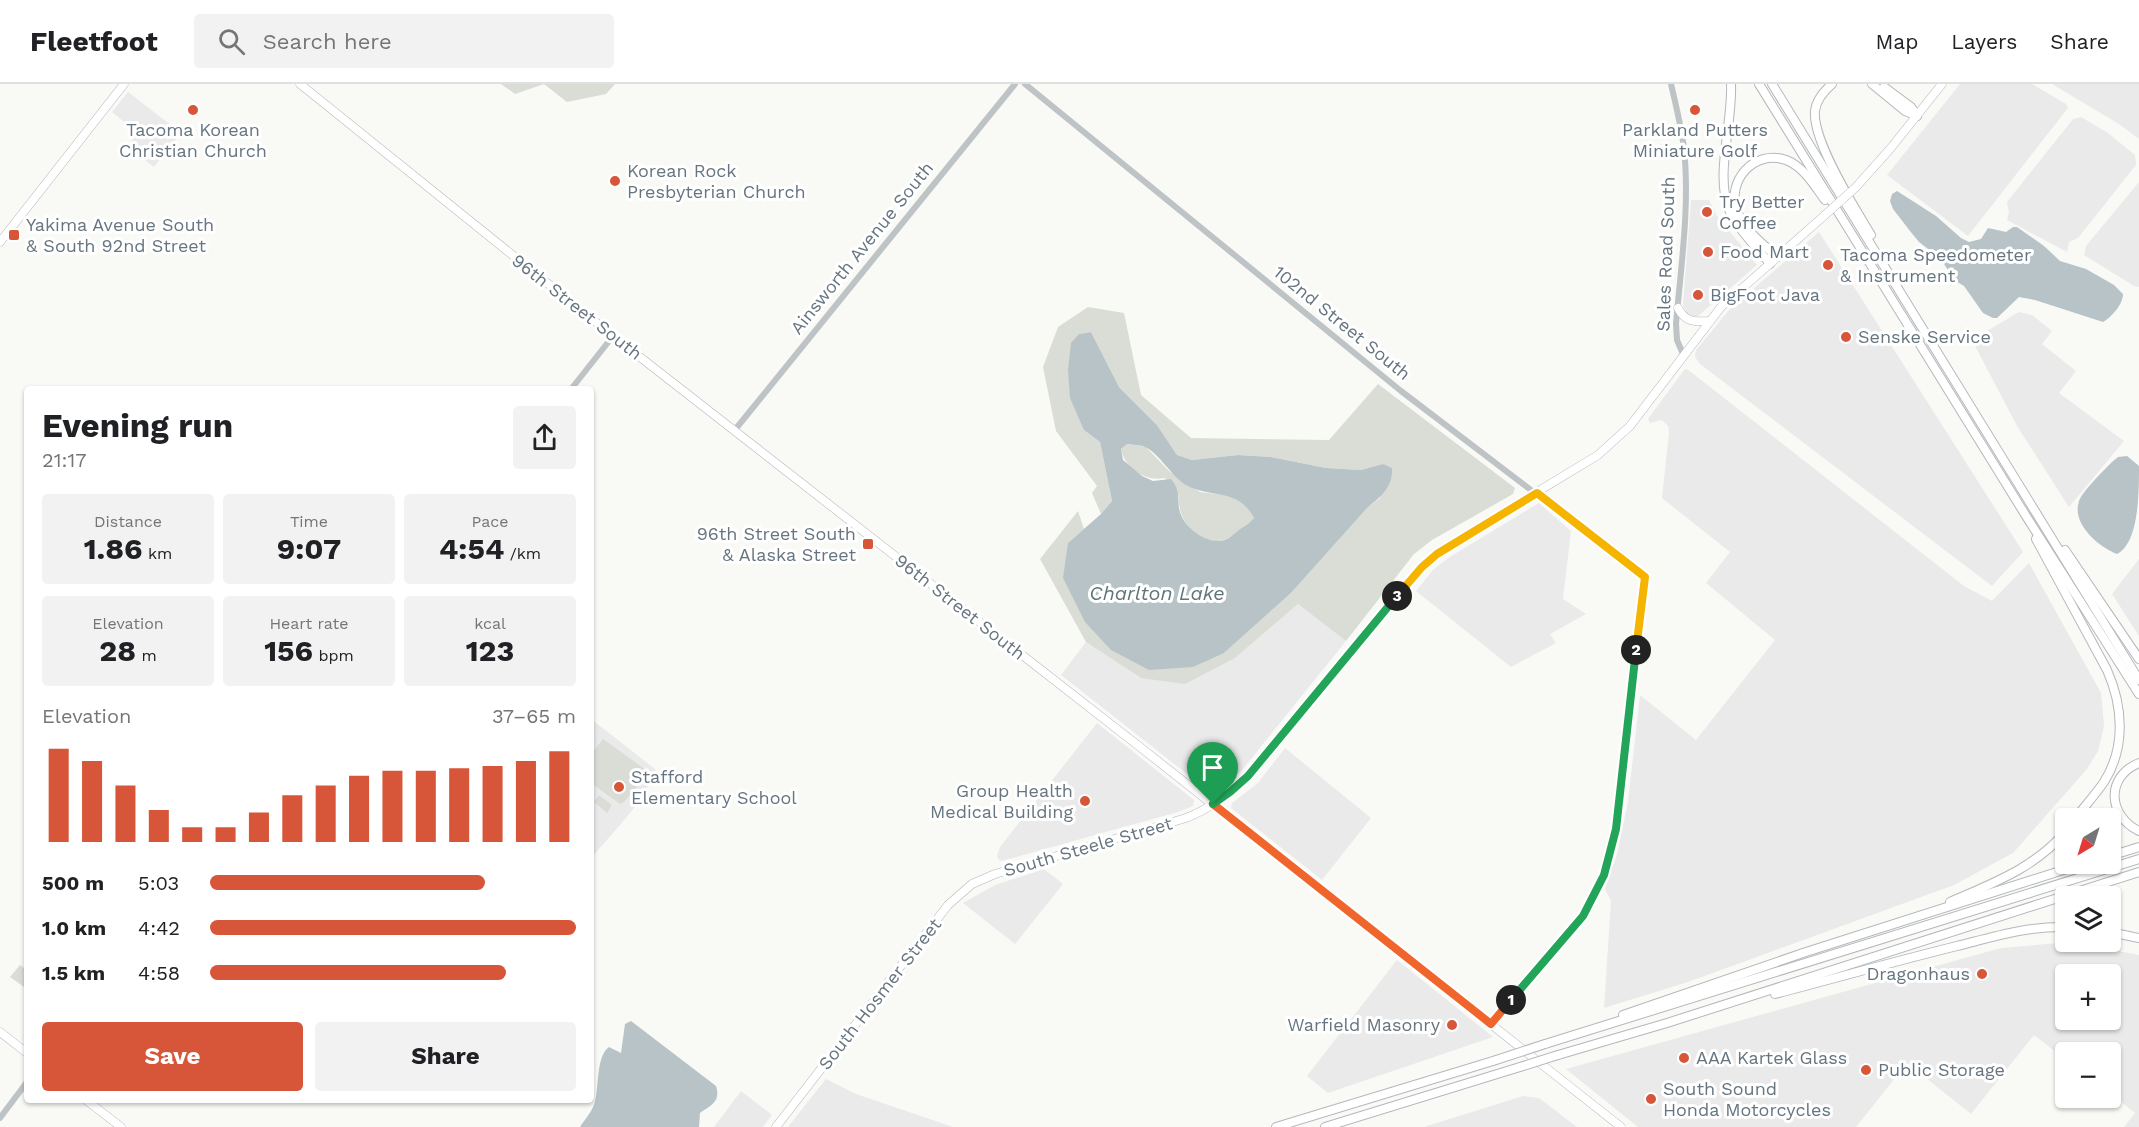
<!DOCTYPE html>
<html lang="en">
<head>
<meta charset="utf-8">
<style>
	body { margin:0; font-family:"Work Sans",sans-serif; background:#f2f2f2; color:#202124; height:100vh; display:flex; flex-direction:column; font-size:22px; white-space:nowrap }
	* { box-sizing:border-box; margin:0 }
	p { font-size:20px; color:#757577 }
	.icon { flex:none; width:33px; height:33px; fill:none; stroke:currentColor; stroke-width:2; stroke-linecap:round; stroke-linejoin:round }
	.map { position:relative; flex:1; overflow:hidden }
	.sheet { position:absolute; left:24px; top:302px; width:570px; height:717px; display:flex; flex-direction:column; background:#fff; border-radius:6px; box-shadow:0 2px 4px #0004 }
	.sheet>* { flex:none }
	.needle { width:39px; rotate:218deg }
	.fabs { position:absolute; left:2055px; top:724px; display:grid; gap:12px }
	.fabs a { display:grid; place-items:center; width:66px; height:66px; border-radius:6px; background:#fff; box-shadow:0 2px 4px #0004; font-size:30px }
	.pin { position:absolute; display:grid; place-items:center; width:51px; height:51px; color:#fff; margin:-62px -26px; border-radius:50% 50% 50% 0; rotate:-45deg; box-shadow:0 0 6px #0007 }
	.pin .icon { rotate:45deg }
	.km { position:absolute; width:30px; height:30px; margin:-15px; border-radius:50%; background:#222; color:#fff; font-size:16px; line-height:30px; text-align:center }
	.round { display:grid; place-items:center; flex:none; width:63px; height:63px; border-radius:6px; background:#f2f2f2 }
	.head { display:flex; align-items:center; justify-content:space-between; height:102px; padding:0 18px }
	h1 { font-size:33px; font-weight:700; line-height:45px }
	.stats { display:grid; grid-template-columns:repeat(3,1fr); gap:9px; height:102px; padding:6px 18px }
	.stats div { display:grid; align-content:center; border-radius:6px; background:#f2f2f2; text-align:center }
	.stats b { font-size:30px; font-weight:700 }
	.stats small { font-size:16px; font-weight:400 }
	.stats p { font-size:16px }
	.chart { height:168px; padding:12px 18px }
	.chart p { display:flex; justify-content:space-between }
	.chart svg { width:100%; height:108px; margin-top:6px; stroke:#d75538; stroke-width:6 }
	.cta { display:flex; gap:12px; margin-top:auto; padding:12px 18px }
	.cta a { flex:1; height:69px; border-radius:6px; background:#d75538; color:#fff; font-size:24px; font-weight:700; line-height:69px; text-align:center }
	.cta a+a { background:#f2f2f2; color:#202124 }
	ul { padding:0 18px; list-style:none; font-size:20px }
	li { display:grid; grid-template-columns:96px 72px 1fr; align-items:center; height:45px }
	li i { height:15px; border-radius:8px; background:#d75538 }
	header { display:flex; align-items:center; gap:36px; box-sizing:border-box; height:84px; padding:0 30px; background:#fff; border-bottom:2px solid #e0e0e0 }
	header strong { font-size:28px }
	nav { display:flex; gap:33px; margin-inline-start:auto; font-size:21px }
	.search { width:420px; height:54px; background:#f2f2f2; display:flex; align-items:center; gap:15px; box-sizing:border-box; padding:0 21px; border-radius:6px; color:#757577; font-size:22px }
	.map>svg:first-child { display:block }
	.built { fill:#eaeaea; fill-rule:evenodd }
	.green { fill:#d9ddd6 }
	.water { fill:#b7c3c7; fill-rule:evenodd }
	.lines { fill:none; stroke-linecap:round; stroke-linejoin:round }
	.major-casing { stroke:#b2b7bb; stroke-width:9 }
	.highway-casing { stroke:#b4b8bb; stroke-width:10 }
	.minor { stroke:#bec3c6; stroke-width:6 }
	.major { stroke:#fff; stroke-width:8 }
	.highway { stroke:#fff; stroke-width:8 }
	.major-bridge-casing { stroke:#b2b7bb; stroke-width:9; stroke-linecap:butt }
	.highway-bridge-casing { stroke:#b4b8bb; stroke-width:10; stroke-linecap:butt }
	.major-bridge { stroke:#fff; stroke-width:8 }
	.highway-bridge { stroke:#fff; stroke-width:8 }
	.split-1-casing { stroke:#fff; stroke-width:12 }
	.split-2-casing { stroke:#fff; stroke-width:12 }
	.split-3-casing { stroke:#fff; stroke-width:12 }
	.split-4-casing { stroke:#fff; stroke-width:12 }
	.split-1 { stroke:#f0652b; stroke-width:8 }
	.split-2 { stroke:#22a559; stroke-width:8 }
	.split-3 { stroke:#f5b400; stroke-width:8 }
	.split-4 { stroke:#22a559; stroke-width:8 }
	.poi-dot { fill:#d75538; stroke:#fff; stroke-width:2 }
	.labels { text-anchor:middle; stroke-width:6; stroke-linejoin:round; paint-order:stroke }
	.poi-label { font-size:18px; fill:#66757f; stroke:#fff; text-anchor:start }
	.street-label { font-size:18px; fill:#66757f; stroke:#fff }
	.water-label { font-size:20px; font-style:italic; fill:#607479; stroke:#fff }
</style>
</head>
<body>
<header>
<strong>Fleetfoot</strong>
<div class="search"><svg class="icon" aria-label="search" viewBox="0 0 24 24"><circle cx="10" cy="10" r="6"/><path d="M15 15l6 6"/></svg>Search here</div>
<nav><a>Map</a><a>Layers</a><a>Share</a></nav>
</header>
<div class="map">
<svg width="2139" height="1043" viewBox="0 0 2139 1043">
	<rect width="100%" height="100%" fill="#f9f9f6"/>
	<g class="built">
		<path d="M 1960,0 L 2032,0 L 2066,20 L 2068,24 L 1968,152 L 1887,91 Z"/>
		<path d="M 2052,0 L 2139,0 L 2139,55 L 2119,40 Z"/>
		<path d="M 128,8 L 181,49 L 154,83 L 127,62 L 138,49 L 112,28 Z"/>
		<path d="M 2081,33 L 2108,49 L 2135,71 L 2136,81 L 2078,154 L 2069,158 L 2067,168 L 2007,136 L 2009,128 L 2007,118 L 2073,35 Z"/>
		<path d="M 2139,98 L 2139,203 L 2134,202 L 2084,171 L 2086,162 Z"/>
		<path d="M 1691,116 L 1709,116 L 1717,132 L 1757,181 L 1698,232 L 1688,232 L 1683,221 Z"/>
		<path d="M 1819,148 L 2023,468 L 1992,502 L 1700,280 L 1695,273 L 1696,266 L 1729,226 Z"/>
		<path d="M 2019,228 L 2032,231 L 2052,247 L 2042,260 L 2076,287 L 2059,309 L 2124,357 L 2069,423 L 2017,342 L 1972,256 Z"/>
		<path d="M 1687,285 L 1964,502 L 1992,517 L 2029,479 L 2101,609 L 2104,642 L 2098,667 L 2087,685 L 2013,769 L 1954,801 L 1688,898 L 1604,924 L 1611,817 L 1605,805 L 1617,770 L 1628,718 L 1640,611 L 1696,656 L 1775,556 L 1706,499 L 1730,468 L 1662,414 L 1669,348 L 1668,342 L 1662,336 L 1650,339 L 1648,335 L 1684,286 Z"/>
		<path d="M 1539,419 L 1571,447 L 1563,515 L 1586,530 L 1550,550 L 1556,559 L 1511,583 L 1416,507 L 1433,486 L 1448,474 Z"/>
		<path d="M 2139,475 L 2139,552 L 2112,510 Z"/>
		<path d="M 1298,520 L 1346,557 L 1242,686 L 1219,707 L 1210,708 L 1061,591 L 1086,558 L 1141,594 L 1235,574 Z"/>
		<path d="M 591,635 L 655,685 L 656,688 L 638,719 L 620,741 L 591,774 Z"/>
		<path d="M 1097,639 L 1194,716 L 1193,722 L 1178,728 L 1002,777 L 999,776 L 997,772 L 1000,763 Z"/>
		<path d="M 1285,664 L 1371,734 L 1322,796 L 1231,724 L 1232,719 L 1258,699 Z"/>
		<path d="M 1044,785 L 1063,800 L 1015,860 L 963,819 L 995,801 Z"/>
		<path d="M 2071,858 L 2139,871 L 2139,1043 L 2124,1043 L 2135,1029 L 2111,1010 L 2110,969 L 2066,969 L 2065,975 L 2034,951 L 1971,1030 L 1907,979 L 1856,1043 L 1638,1043 L 1566,985 L 2001,864 ZM 2066,891 L 2110,891 L 2110,936 L 2066,936 Z"/>
		<path d="M 1397,876 L 1493,953 L 1328,1009 L 1307,992 Z"/>
		<path d="M 826,995 L 856,1010 L 953,1043 L 788,1043 Z"/>
		<path d="M 741,1007 L 772,1031 L 763,1043 L 714,1043 Z"/>
		<path d="M 1523,1012 L 1539,1014 L 1577,1043 L 1424,1043 Z"/>
	</g>
	<g class="green">
		<path d="M 501,0 L 615,0 L 606,10 L 567,18 L 544,0 L 515,10 Z"/>
		<path d="M 1088,223 L 1124,229 L 1141,311 L 1191,354 L 1329,356 L 1378,300 L 1515,404 L 1513,410 L 1432,456 L 1414,470 L 1346,557 L 1298,520 L 1235,574 L 1185,600 L 1141,594 L 1086,558 L 1040,475 L 1078,427 L 1084,445 L 1068,459 L 1224,569 L 1291,509 L 1368,423 L 1380,414 L 1384,380 L 1361,386 L 1326,384 L 1271,373 L 1238,371 L 1192,376 L 1177,371 L 1157,341 L 1119,303 L 1091,248 L 1079,250 L 1084,346 L 1100,358 L 1112,417 L 1101,430 L 1092,409 L 1097,402 L 1056,347 L 1043,283 L 1058,243 Z"/>
		<path d="M 1127,360 L 1146,363 L 1169,387 L 1200,408 L 1224,411 L 1236,414 L 1248,425 L 1254,434 C 1246,444 1227,459 1213,457 C 1191,455 1177,431 1179,412 L 1165,394 C 1146,398 1125,385 1121,365 Z"/>
		<path d="M 603,655 L 646,686 L 646,692 L 624,718 L 620,720 L 591,699 L 591,670 Z"/>
		<path d="M 599,711 L 612,721 L 607,729 L 594,718 Z"/>
		<path d="M 20,881 L 27,886 L 27,899 L 24,903 L 10,893 Z"/>
	</g>
	<g class="water">
		<path d="M 1897,107 L 1936,132 L 1961,154 L 1969,158 L 1981,155 L 1988,144 L 2006,148 L 2013,143 L 2017,143 L 2044,162 L 2060,177 L 2086,185 L 2114,201 L 2123,210 C 2123,220 2112,233 2103,238 L 2035,216 L 2019,213 L 1997,234 L 1993,234 L 1983,229 L 1964,202 L 1954,196 L 1941,175 L 1919,158 L 1910,147 L 1893,125 L 1890,117 L 1892,110 Z"/>
		<path d="M 1091,248 L 1119,303 L 1157,341 L 1177,371 L 1192,376 L 1238,371 L 1271,373 L 1326,384 L 1361,386 L 1383,380 L 1392,384 C 1393,402 1382,412 1368,423 L 1291,509 L 1224,569 L 1193,583 L 1149,586 L 1111,566 L 1085,538 L 1063,494 L 1068,459 L 1101,430 L 1112,417 L 1100,358 L 1084,346 L 1070,314 L 1068,286 L 1071,259 L 1079,250 ZM 1127,360 C 1132,361 1140,361 1145,363 C 1158,368 1172,393 1186,401 C 1212,415 1237,403 1254,434 C 1249,440 1245,442 1239,446 C 1235,449 1231,453 1227,455 C 1212,462 1191,449 1183,435 C 1174,420 1184,411 1171,395 L 1153,397 L 1142,392 L 1123,376 L 1121,365 Z"/>
		<path d="M 2127,372 L 2139,382 C 2139,409 2139,459 2117,470 C 2099,463 2071,440 2079,417 C 2082,408 2104,386 2112,378 L 2118,373 Z"/>
		<path d="M 631,937 L 716,1002 C 721,1018 711,1021 700,1029 L 699,1043 L 580,1043 C 585,1035 592,1028 595,1018 C 599,1003 596,972 609,963 L 621,969 L 625,940 Z"/>
	</g>
	<g class="lines">
		<defs>
			<g id="major">
				<path d="M 300,0 L 613,252 L 1140,663 L 1621,1043"/>
				<path d="M 1856,103 L 1890,65 L 1942,0"/>
				<path d="M 0,158 L 124,0"/>
				<path d="M 1678,224 C 1685,238 1694,238 1710,237"/>
				<path d="M 0,948 L 27,969"/>
				<path d="M 86,1016 L 121,1043"/>
				<path d="M 776,1043 L 948,821 L 972,800 L 995,790 L 1186,734 C 1212,724 1232,708 1251,688 L 1422,483 L 1458,456 L 1598,371 L 1630,342 L 1721,223 L 1825,131"/>
			</g>
			<g id="highway">
				<path d="M 1731,0 C 1733,40 1714,93 1730,128 C 1739,147 1757,163 1770,180"/>
				<path d="M 1759,0 L 2026,432 L 2139,610"/>
				<path d="M 1772,0 L 2139,596"/>
				<path d="M 1832,0 C 1824,7 1816,17 1815,27 C 1812,56 1855,125 1871,151"/>
				<path d="M 1872,0 L 1905,27 L 1917,32"/>
				<path d="M 1884,3 L 1911,23 L 1917,32"/>
				<path d="M 1777,173 C 1763,160 1744,146 1737,127 C 1726,97 1754,65 1786,76 C 1804,83 1814,101 1825,116"/>
				<path d="M 2036,455 L 2107,586 C 2123,622 2126,663 2104,698 C 2095,711 2084,723 2075,735"/>
				<path d="M 2065,466 L 2139,575"/>
				<path d="M 2139,679 C 2105,693 2108,732 2139,747"/>
				<path d="M 2110,772 L 2139,763"/>
				<path d="M 1950,818 C 1993,799 2035,784 2066,747"/>
				<path d="M 2110,848 L 2139,854"/>
				<path d="M 1775,910 C 1836,894 1896,877 1957,862 C 1993,853 2028,842 2066,843"/>
				<path d="M 1623,931 L 1806,868 L 2082,780"/>
				<path d="M 1545,960 L 2139,775"/>
				<path d="M 1558,971 L 1667,939 L 2139,788"/>
				<path d="M 1276,1043 L 1493,977"/>
				<path d="M 1325,1043 L 1520,983"/>
			</g>
		</defs>
		<use href="#major" class="major-casing"/>
		<use href="#highway" class="highway-casing"/>
		<g class="minor">
			<path d="M 1025,0 L 1401,307 L 1645,493 C 1639,540 1633,587 1628,634 C 1620,704 1621,781 1577,840 L 1491,940"/>
			<path d="M 1671,0 C 1676,21 1681,42 1684,64 C 1690,123 1681,181 1676,240 L 1677,256 L 1683,270"/>
			<path d="M 572,304 L 613,252"/>
			<path d="M 734,347 L 1015,0"/>
			<path d="M 0,1034 L 27,998"/>
		</g>
		<use href="#major" class="major"/>
		<use href="#highway" class="highway"/>
		<defs>
			<path id="major-bridge" d="M 1825,131 L 1856,103"/>
			<g id="highway-bridge">
				<path d="M 1493,977 L 1545,960"/>
				<path d="M 1520,983 L 1558,971"/>
			</g>
		</defs>
		<use href="#major-bridge" class="major-bridge-casing"/>
		<use href="#highway-bridge" class="highway-bridge-casing"/>
		<use href="#major-bridge" class="major-bridge"/>
		<use href="#highway-bridge" class="highway-bridge"/>
	</g>
	<g class="lines">
		<defs>
			<path id="split-1" d="M 1213,720 L 1491,940 L 1511,916"/>
			<path id="split-2" d="M 1511,916 L 1583,832 L 1604,791 L 1616,745 L 1636,566"/>
			<path id="split-3" d="M 1397,512 L 1422,483 L 1437,470 L 1537,409 L 1645,493 L 1636,566"/>
			<path id="split-4" d="M 1213,720 L 1230,708 L 1248,692 L 1397,512"/>
		</defs>
		<use href="#split-1" class="split-1-casing"/>
		<use href="#split-2" class="split-2-casing"/>
		<use href="#split-3" class="split-3-casing"/>
		<use href="#split-4" class="split-4-casing"/>
		<use href="#split-1" class="split-1"/>
		<use href="#split-2" class="split-2"/>
		<use href="#split-3" class="split-3"/>
		<use href="#split-4" class="split-4"/>
	</g>
	<g class="poi-dot">
		<circle cx="193" cy="26" r="6"/>
		<circle cx="1695" cy="26" r="6"/>
		<circle cx="615" cy="97" r="6"/>
		<circle cx="1707" cy="128" r="6"/>
		<rect x="8" y="145" width="12" height="12" rx="3"/>
		<circle cx="1708" cy="168" r="6"/>
		<circle cx="1828" cy="181" r="6"/>
		<circle cx="1698" cy="211" r="6"/>
		<circle cx="1846" cy="253" r="6"/>
		<rect x="862" y="454" width="12" height="12" rx="3"/>
		<circle cx="619" cy="703" r="6"/>
		<circle cx="1085" cy="717" r="6"/>
		<circle cx="1982" cy="890" r="6"/>
		<circle cx="1452" cy="941" r="6"/>
		<circle cx="1684" cy="974" r="6"/>
		<circle cx="1866" cy="986" r="6"/>
		<circle cx="1651" cy="1015" r="6"/>
	</g>
	<g class="labels">
		<g class="poi-label">
			<text x="193" y="52" text-anchor="middle">Tacoma Korean<tspan x="193" dy="21">Christian Church</tspan></text>
			<text x="1695" y="52" text-anchor="middle">Parkland Putters<tspan x="1695" dy="21">Miniature Golf</tspan></text>
			<text x="627" y="93">Korean Rock<tspan x="627" dy="21">Presbyterian Church</tspan></text>
			<text x="1719" y="124">Try Better<tspan x="1719" dy="21">Coffee</tspan></text>
			<text x="26" y="147">Yakima Avenue South<tspan x="26" dy="21">&amp; South 92nd Street</tspan></text>
			<text x="1720" y="174">Food Mart</text>
			<text x="1840" y="177">Tacoma Speedometer<tspan x="1840" dy="21">&amp; Instrument</tspan></text>
			<text x="1710" y="217">BigFoot Java</text>
			<text x="1858" y="259">Senske Service</text>
			<text x="856" y="456" text-anchor="end">96th Street South<tspan x="856" dy="21">&amp; Alaska Street</tspan></text>
			<text x="631" y="699">Stafford<tspan x="631" dy="21">Elementary School</tspan></text>
			<text x="1073" y="713" text-anchor="end">Group Health<tspan x="1073" dy="21">Medical Building</tspan></text>
			<text x="1970" y="896" text-anchor="end">Dragonhaus</text>
			<text x="1440" y="947" text-anchor="end">Warfield Masonry</text>
			<text x="1696" y="980">AAA Kartek Glass</text>
			<text x="1878" y="992">Public Storage</text>
			<text x="1663" y="1011">South Sound<tspan x="1663" dy="21">Honda Motorcycles</tspan></text>
		</g>
		<g class="street-label">
			<text transform="translate(862 164) rotate(-51)" y="6">Ainsworth Avenue South</text>
			<text transform="translate(1666 170) rotate(-88)" y="6">Sales Road South</text>
			<text transform="translate(577 223) rotate(38)" y="6">96th Street South</text>
			<text transform="translate(1342 239) rotate(39)" y="6">102nd Street South</text>
			<text transform="translate(960 523) rotate(38)" y="6">96th Street South</text>
			<text transform="translate(1088 763) rotate(-16)" y="6">South Steele Street</text>
			<text transform="translate(880 910) rotate(-52)" y="6">South Hosmer Street</text>
		</g>
		<g class="water-label">
			<text x="1157" y="516">Charlton Lake</text>
		</g>
	</g>
</svg>
<div class="fabs">
<a><svg class="needle" viewBox="-14 -14 28 28"><path d="M0-13l5 13h-10z" fill="#e53935"/><path d="M0 13l5-13h-10z" fill="#757577"/></svg></a>
<a><svg class="icon" aria-label="layers" viewBox="0 0 24 24"><path d="M12 4l9 5-9 5-9-5zM3 14l9 5 9-5"/></svg></a>
<a>+</a>
<a>−</a>
</div>
<div class="pin" style="left:1213px;top:720px;background:#1e9e55"><svg class="icon" aria-label="arrive" viewBox="0 0 24 24"><path d="M6 21V4h12l-3 4 3 4H6"/></svg></div>
<b class="km" style="left:1511px;top:916px">1</b>
<b class="km" style="left:1636px;top:566px">2</b>
<b class="km" style="left:1397px;top:512px">3</b>
<section class="sheet">
<div class="head"><div><h1>Evening run</h1><p>21:17</p></div><a class="round"><svg class="icon" aria-label="share" viewBox="0 0 24 24"><path d="M12 15V3M7 8l5-5 5 5M5 13v7h14v-7"/></svg></a></div>
<div class="stats">
<div><p>Distance</p><b>1.86<small> km</small></b></div>
<div><p>Time</p><b>9:07</b></div>
<div><p>Pace</p><b>4:54<small> /km</small></b></div>
</div>
<div class="stats">
<div><p>Elevation</p><b>28<small> m</small></b></div>
<div><p>Heart rate</p><b>156<small> bpm</small></b></div>
<div><p>kcal</p><b>123</b></div>
</div>
<div class="chart"><p><span>Elevation</span>37–65 m</p>
<svg viewBox="0 0 160 44" preserveAspectRatio="none"><path d="M5 44V6M15 44V11M25 44V21M35 44V31M45 44V38M55 44V38M65 44V32M75 44V25M85 44V21M95 44V17M105 44V15M115 44V15M125 44V14M135 44V13M145 44V11M155 44V7"/></svg>
</div>
<ul>
<li><b>500 m</b>5:03<i style="width:75%"></i></li>
<li><b>1.0 km</b>4:42<i style="width:100%"></i></li>
<li><b>1.5 km</b>4:58<i style="width:81%"></i></li>
</ul>
<div class="cta"><a>Save</a><a>Share</a></div>
</section>
</div>
</body>
</html>
